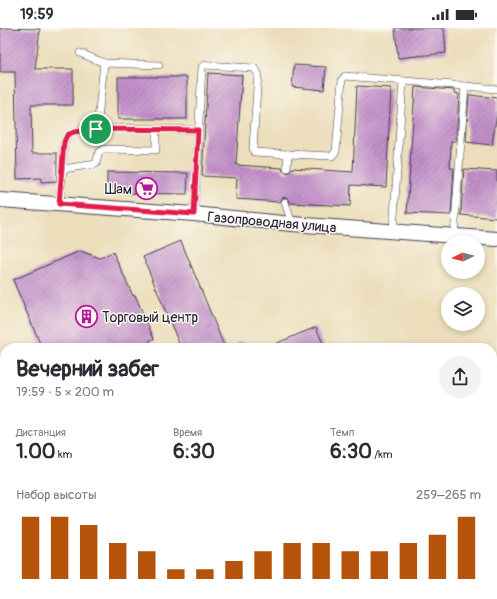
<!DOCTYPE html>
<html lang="ru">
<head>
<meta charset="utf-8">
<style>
	body { margin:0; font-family:Pangolin,sans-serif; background:#f2f2f3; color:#2b2b33; height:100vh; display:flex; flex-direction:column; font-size:15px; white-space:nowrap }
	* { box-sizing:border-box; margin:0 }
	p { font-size:13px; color:#7c7c81 }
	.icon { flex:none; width:22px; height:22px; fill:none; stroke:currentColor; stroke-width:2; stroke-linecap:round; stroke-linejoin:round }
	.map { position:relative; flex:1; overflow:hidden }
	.side { position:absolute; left:0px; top:315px; width:497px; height:256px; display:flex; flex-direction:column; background:#fff; border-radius:16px 16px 0 0; box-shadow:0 2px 6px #0003 }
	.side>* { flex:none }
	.needle { width:26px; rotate:264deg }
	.tools { position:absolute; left:441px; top:207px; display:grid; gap:8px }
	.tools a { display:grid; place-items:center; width:44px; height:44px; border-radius:50%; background:#fff; box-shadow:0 2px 6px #0003; font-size:20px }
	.pin { position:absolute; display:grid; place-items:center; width:34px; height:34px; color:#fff; margin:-17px; border:2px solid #fff; border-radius:50%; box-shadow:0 1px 4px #0007 }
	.round { display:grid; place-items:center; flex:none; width:42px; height:42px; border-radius:21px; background:#f2f2f3 }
	.head { display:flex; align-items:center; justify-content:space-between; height:68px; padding:0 16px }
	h1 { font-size:22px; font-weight:700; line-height:30px }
	.metrics { display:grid; grid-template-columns:repeat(3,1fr); gap:6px; height:68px; padding:4px 16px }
	.metrics div { display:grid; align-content:center }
	.metrics b { font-size:20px; font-weight:700 }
	.metrics small { font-size:11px; font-weight:400 }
	.metrics p { font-size:11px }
	.chart { height:112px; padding:8px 16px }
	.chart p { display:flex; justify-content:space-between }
	.chart svg { width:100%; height:72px; margin-top:4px; stroke:#b45309; stroke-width:6 }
	.status { display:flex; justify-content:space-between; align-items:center; height:28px; padding:0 20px; background:#fff; direction:ltr }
	.status svg { height:11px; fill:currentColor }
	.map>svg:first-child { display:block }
	.built { fill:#e3d3f2 }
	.building { fill:url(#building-hatch) }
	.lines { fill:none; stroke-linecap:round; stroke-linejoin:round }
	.service-casing { stroke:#403e4e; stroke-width:8 }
	.minor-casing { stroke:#403e4e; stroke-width:16 }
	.trunk-casing { stroke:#403e4e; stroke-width:24 }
	.service { stroke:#fff; stroke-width:7 }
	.minor { stroke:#fff; stroke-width:14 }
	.trunk { stroke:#f5c16b; stroke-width:22 }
	.route-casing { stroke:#fff; stroke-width:8 }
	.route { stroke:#e11d48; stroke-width:5 }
	.labels { text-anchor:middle; stroke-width:3; stroke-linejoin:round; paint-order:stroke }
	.poi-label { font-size:14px; fill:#22223b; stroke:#fbf7ec; text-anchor:end }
	.street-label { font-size:14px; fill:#22223b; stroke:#fbf7ec }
</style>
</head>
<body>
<div class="status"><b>19:59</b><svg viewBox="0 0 49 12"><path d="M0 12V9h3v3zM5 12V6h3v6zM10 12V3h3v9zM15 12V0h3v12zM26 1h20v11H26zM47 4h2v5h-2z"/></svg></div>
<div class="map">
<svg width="497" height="571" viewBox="0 0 497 571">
	<defs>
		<pattern id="building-hatch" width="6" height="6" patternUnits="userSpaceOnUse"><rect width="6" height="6" fill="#c390ca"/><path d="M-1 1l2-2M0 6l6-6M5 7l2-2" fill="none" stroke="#9e75a5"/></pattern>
	</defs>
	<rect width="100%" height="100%" fill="#fbf7ec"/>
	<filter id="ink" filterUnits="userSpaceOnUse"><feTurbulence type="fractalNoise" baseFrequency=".025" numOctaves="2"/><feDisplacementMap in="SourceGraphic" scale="8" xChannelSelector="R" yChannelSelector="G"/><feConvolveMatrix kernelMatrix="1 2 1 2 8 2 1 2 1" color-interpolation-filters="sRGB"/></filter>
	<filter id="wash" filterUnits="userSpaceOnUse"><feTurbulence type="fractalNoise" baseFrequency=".012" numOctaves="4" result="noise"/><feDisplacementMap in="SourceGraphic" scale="16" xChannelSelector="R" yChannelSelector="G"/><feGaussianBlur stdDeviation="0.9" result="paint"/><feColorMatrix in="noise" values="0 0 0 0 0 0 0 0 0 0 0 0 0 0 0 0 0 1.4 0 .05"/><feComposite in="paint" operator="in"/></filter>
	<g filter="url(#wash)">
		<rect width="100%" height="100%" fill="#ecdebb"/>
		<path class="built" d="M 49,566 L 229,566 L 231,571 L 51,571 Z"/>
		<g id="blocks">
			<g class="building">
				<path d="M 0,0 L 40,1 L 35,41 L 73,41 L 73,77 L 31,77 L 32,125 L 57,125 L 57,153 L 41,154 L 41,150 L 17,151 L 15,44 L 0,44 Z"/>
				<path d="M 395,0 L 444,0 L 446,25 L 398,30 Z"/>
				<path d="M 294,37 L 326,39 L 324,62 L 292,59 Z"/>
				<path d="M 208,45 L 242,47 L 236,137 L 282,140 L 283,143 L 286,145 L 290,144 L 292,140 L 353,144 L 357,58 L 391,60 L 386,159 L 351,157 L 350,178 L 290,175 L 289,171 L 286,169 L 282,170 L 280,174 L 236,171 L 237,150 L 202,148 Z"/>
				<rect x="118" y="49" width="69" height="42"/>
				<path d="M 415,59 L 454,62 L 454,65 L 459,66 L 456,113 L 451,113 L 450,140 L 454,140 L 451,187 L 407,185 Z"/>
				<path d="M 469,67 L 497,70 L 497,84 L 492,117 L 466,114 Z"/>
				<path d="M 464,141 L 497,143 L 497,190 L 461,187 Z"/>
				<path d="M 107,144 L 188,145 L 187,166 L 107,165 Z"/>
				<path d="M 181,213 L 225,320 L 181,320 L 143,229 Z"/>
				<path d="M 80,223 L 100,230 L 113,224 L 133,268 L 135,267 L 154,311 L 149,313 L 152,320 L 42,320 L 13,252 Z"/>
				<path d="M 316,299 L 325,320 L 265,320 Z"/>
			</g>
		</g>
	</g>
	<g filter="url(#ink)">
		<use href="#blocks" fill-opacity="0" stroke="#403e4e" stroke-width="1"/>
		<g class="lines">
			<defs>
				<g id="service">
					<path d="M 80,25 L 104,35"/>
					<path d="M 97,101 L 104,35 L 159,37"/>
					<path d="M 287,140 L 288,126 L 332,128 L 336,123 L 342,52 L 345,48 L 465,58"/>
					<path d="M 63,141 C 63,133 62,114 67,108 C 77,96 178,102 198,102"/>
					<path d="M 285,174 L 292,196"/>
					<path d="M 59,176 L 63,141 L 96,136 L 99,124 L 103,121 L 156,122 L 156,102"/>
					<path d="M 194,186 L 202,39 L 205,37 L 254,40 L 258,45 L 253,120 L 254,124 L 288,126"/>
					<path d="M 393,203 L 403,53"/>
					<path d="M 454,208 L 465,58 L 497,61"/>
					<path d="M 240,320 L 242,317"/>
					<path d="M 494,361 L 497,370"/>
					<path d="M 0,397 L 5,395"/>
					<path d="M 0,496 L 5,494"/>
					<path d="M 282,566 L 283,571"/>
					<path d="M 332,571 L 344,566"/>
				</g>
				<path id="minor" d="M 0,172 L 194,186 L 292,196 L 497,211"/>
				<g id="trunk">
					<path d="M 0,511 L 5,524"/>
					<path d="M 20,566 L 22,571"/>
				</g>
			</defs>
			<use href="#service" class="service-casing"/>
			<use href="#minor" class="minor-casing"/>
			<use href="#trunk" class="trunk-casing"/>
			<use href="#service" class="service"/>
			<use href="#minor" class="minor"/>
			<use href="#trunk" class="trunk"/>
		</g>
	</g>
	<g class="lines" filter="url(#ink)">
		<defs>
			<path id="route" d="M 96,101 L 198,102 L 194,186 L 59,176 L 64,114 L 67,107 L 74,104 Z"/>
		</defs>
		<use href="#route" class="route-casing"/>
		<use href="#route" class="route"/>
	</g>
	<defs>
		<symbol id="supermarket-ring" viewBox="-11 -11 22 22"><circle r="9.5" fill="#fbf7ec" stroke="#b5179e" stroke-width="1.5"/><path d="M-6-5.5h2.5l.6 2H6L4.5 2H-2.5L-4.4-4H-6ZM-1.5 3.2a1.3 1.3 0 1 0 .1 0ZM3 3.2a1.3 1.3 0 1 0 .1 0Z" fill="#b5179e"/></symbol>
		<symbol id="building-ring" viewBox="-11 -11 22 22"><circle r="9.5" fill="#fbf7ec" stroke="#b5179e" stroke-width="1.5"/><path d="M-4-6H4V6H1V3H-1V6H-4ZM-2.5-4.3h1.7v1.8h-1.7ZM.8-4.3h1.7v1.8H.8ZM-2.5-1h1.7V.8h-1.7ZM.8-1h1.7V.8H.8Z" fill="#b5179e"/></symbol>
	</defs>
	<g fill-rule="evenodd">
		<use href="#supermarket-ring" x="134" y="148" width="25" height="25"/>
		<use href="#building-ring" x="74" y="276" width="25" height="25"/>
	</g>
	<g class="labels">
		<g class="poi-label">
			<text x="132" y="166">Шам</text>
			<text x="102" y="294" text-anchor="start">Торговый центр</text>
		</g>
		<g class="street-label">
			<text transform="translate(272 194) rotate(5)" y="5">Газопроводная улица</text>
		</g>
	</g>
</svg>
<div class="tools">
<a><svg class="needle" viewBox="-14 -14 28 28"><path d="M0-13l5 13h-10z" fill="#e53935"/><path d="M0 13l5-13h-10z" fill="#7c7c81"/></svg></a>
<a><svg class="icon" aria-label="layers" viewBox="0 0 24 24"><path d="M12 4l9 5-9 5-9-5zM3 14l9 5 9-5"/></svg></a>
</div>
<div class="pin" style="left:96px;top:101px;background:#1e9e55"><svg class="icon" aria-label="arrive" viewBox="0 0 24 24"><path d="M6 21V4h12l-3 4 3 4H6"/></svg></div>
<section class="side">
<div class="head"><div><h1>Вечерний забег</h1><p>19:59 · 5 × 200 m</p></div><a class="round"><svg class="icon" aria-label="share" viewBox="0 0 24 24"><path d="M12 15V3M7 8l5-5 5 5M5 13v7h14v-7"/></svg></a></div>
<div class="metrics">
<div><p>Дистанция</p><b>1.00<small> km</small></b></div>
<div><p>Время</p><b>6:30</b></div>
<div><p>Темп</p><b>6:30<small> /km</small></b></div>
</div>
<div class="chart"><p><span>Набор высоты</span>259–265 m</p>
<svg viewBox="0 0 160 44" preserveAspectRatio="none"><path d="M5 44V6M15 44V6M25 44V11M35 44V22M45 44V27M55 44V38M65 44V38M75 44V33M85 44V27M95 44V22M105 44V22M115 44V27M125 44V27M135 44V22M145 44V17M155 44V6"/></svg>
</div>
</section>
</div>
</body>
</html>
